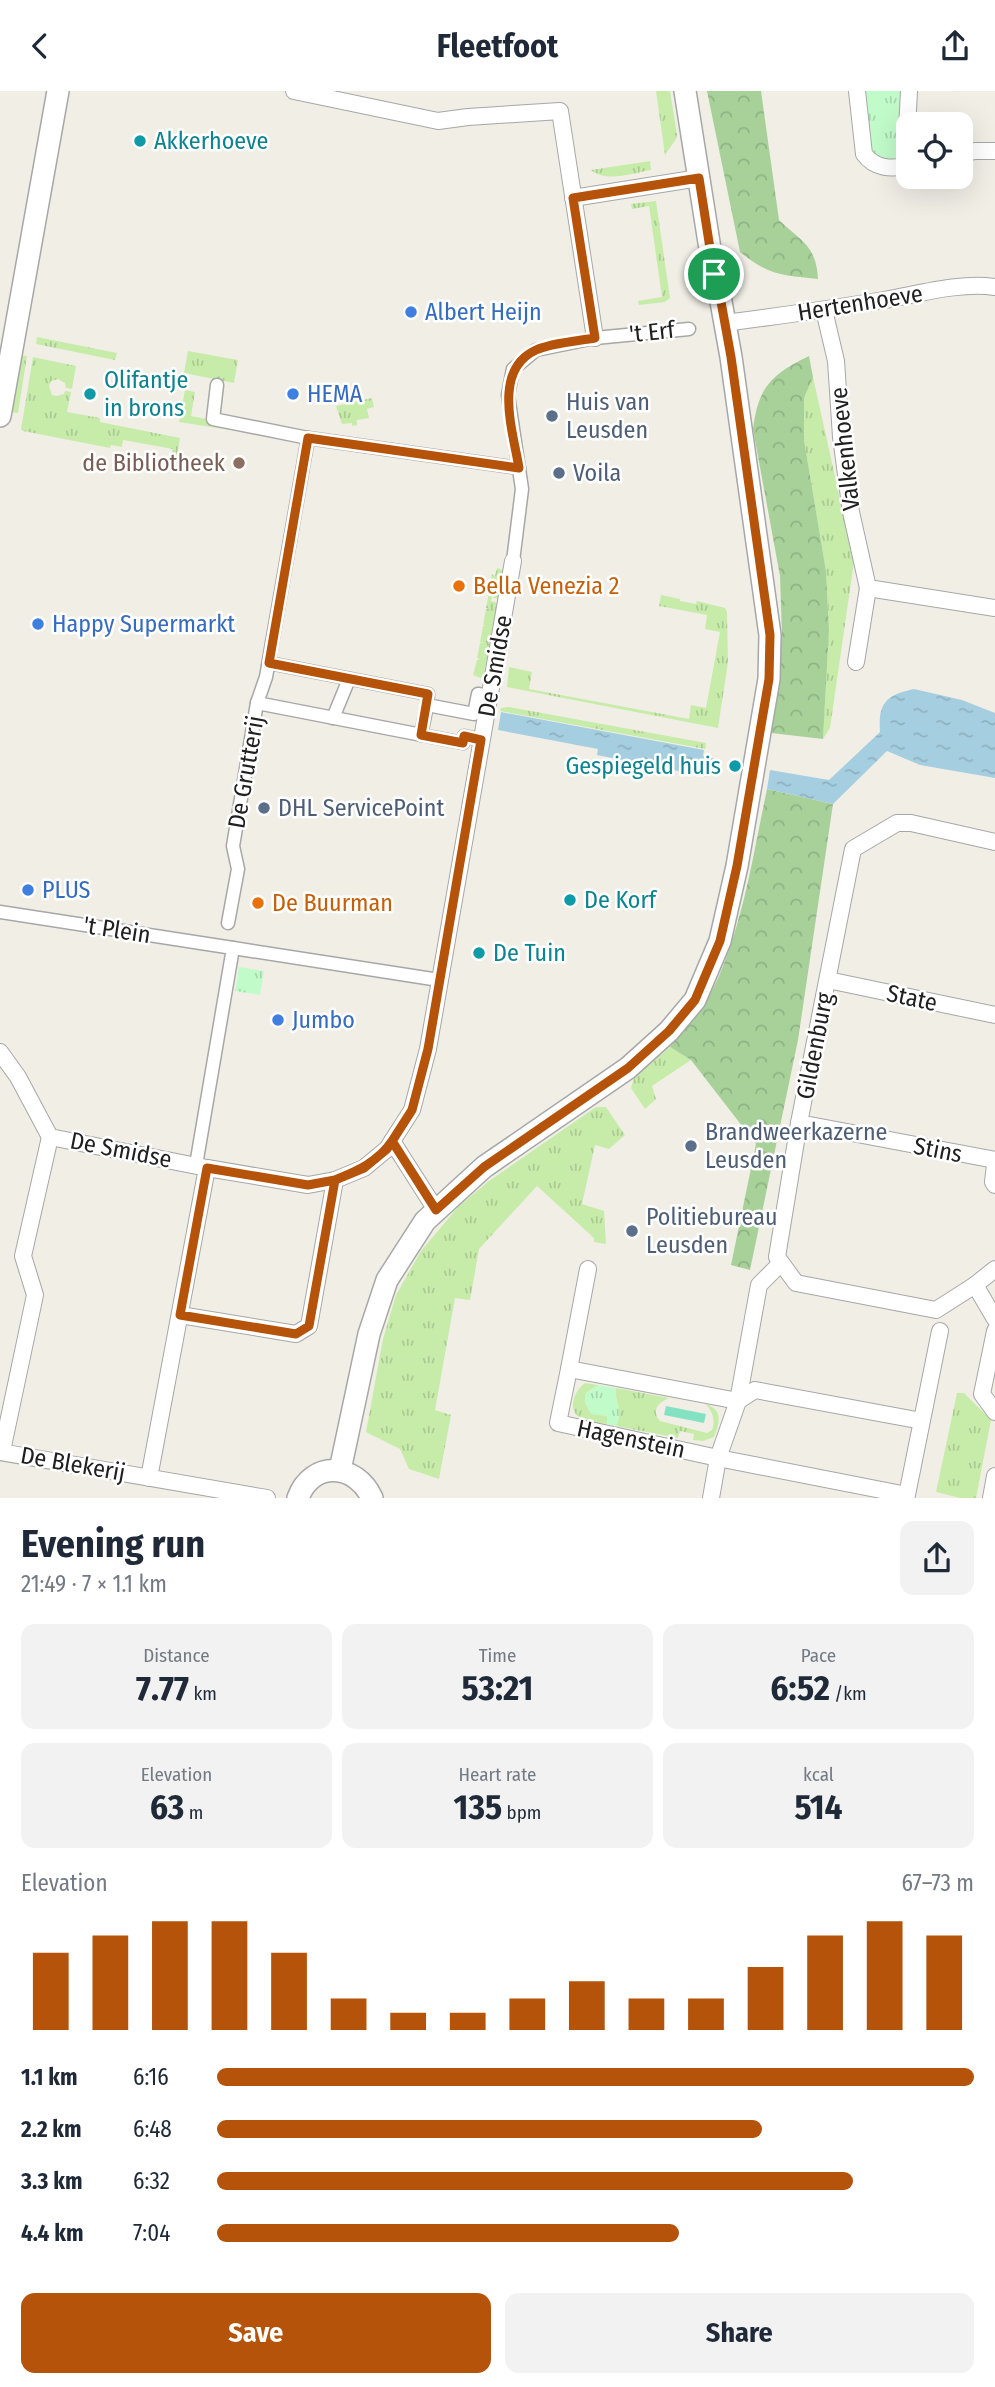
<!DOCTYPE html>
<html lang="en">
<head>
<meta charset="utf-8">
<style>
	body { margin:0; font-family:"Fira Sans Condensed",sans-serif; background:#f2f2f3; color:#1f2937; height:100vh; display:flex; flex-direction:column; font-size:26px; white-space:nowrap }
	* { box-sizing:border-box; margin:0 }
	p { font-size:23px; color:#747a83 }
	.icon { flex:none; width:38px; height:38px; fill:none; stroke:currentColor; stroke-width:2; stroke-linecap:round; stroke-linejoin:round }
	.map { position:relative; height:1407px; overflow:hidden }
	.details { display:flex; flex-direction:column; background:#fff; flex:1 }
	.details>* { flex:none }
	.buttons { position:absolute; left:896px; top:21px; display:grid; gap:14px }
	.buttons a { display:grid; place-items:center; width:77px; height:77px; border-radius:14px; background:#fff; box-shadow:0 7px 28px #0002; font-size:35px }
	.pin { position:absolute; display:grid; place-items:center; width:60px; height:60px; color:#fff; margin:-30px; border:4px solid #fff; border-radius:50%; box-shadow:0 2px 7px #0007 }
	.round { display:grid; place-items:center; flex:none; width:74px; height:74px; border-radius:14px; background:#f2f2f3 }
	.summary { display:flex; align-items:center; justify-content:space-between; height:119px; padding:0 21px }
	h1 { font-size:38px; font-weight:700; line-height:52px }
	.stats { display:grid; grid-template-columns:repeat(3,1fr); gap:10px; height:119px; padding:7px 21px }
	.stats div { display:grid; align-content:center; border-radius:14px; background:#f2f2f3; text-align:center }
	.stats b { font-size:35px; font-weight:700 }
	.stats small { font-size:19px; font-weight:400 }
	.stats p { font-size:19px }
	.chart { height:196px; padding:14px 21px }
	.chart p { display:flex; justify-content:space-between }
	.chart svg { width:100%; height:126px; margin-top:7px; stroke:#b45309; stroke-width:6 }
	.action { display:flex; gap:14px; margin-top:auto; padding:14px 21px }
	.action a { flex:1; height:80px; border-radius:14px; background:#b45309; color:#fff; font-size:28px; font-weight:700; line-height:80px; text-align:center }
	.action a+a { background:#f2f2f3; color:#1f2937 }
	ul { padding:0 21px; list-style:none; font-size:23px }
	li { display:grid; grid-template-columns:112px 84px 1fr; align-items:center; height:52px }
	li i { height:18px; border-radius:9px; background:#b45309 }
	header { display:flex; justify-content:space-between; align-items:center; height:91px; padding:0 21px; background:#fff; font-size:32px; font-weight:700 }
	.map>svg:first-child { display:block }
	.grass { fill:url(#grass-tufts) }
	.forest { fill:url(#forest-crowns) }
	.park { fill:url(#park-tufts) }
	.pitch { fill:#82e2c2 }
	.water { fill:url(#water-ripples) }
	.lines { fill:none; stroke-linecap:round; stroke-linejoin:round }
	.pedestrian-casing { stroke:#a7a7a7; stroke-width:15 }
	.minor-casing { stroke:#a7a7a7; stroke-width:18 }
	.tertiary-casing { stroke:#a7a7a7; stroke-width:24 }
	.pedestrian { stroke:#fff; stroke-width:12 }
	.minor { stroke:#fff; stroke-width:16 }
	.tertiary { stroke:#fff; stroke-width:21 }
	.route-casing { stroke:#fff; stroke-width:14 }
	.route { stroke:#b45309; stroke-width:9 }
	.culture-dot { fill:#0f9aa8; stroke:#fff; stroke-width:2.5 }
	.shop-dot { fill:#3f7fe0; stroke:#fff; stroke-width:2.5 }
	.service-dot { fill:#5c6f8a; stroke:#fff; stroke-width:2.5 }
	.education-dot { fill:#8d6e63; stroke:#fff; stroke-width:2.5 }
	.food-dot { fill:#e8710a; stroke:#fff; stroke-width:2.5 }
	.labels { text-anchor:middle; stroke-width:5; stroke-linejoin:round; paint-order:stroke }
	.culture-label { font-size:24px; fill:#0d838f; stroke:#fff; text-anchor:start }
	.street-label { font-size:24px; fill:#202020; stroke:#fff }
	.shop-label { font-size:24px; fill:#366cbe; stroke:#fff; text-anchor:start }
	.service-label { font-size:24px; fill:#4e5e75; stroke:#fff; text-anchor:start }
	.education-label { font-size:24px; fill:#785e54; stroke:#fff; text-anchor:end }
	.food-label { font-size:24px; fill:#c56008; stroke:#fff; text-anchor:start }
</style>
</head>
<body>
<header><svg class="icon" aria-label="back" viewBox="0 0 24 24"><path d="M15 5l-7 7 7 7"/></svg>Fleetfoot<svg class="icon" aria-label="share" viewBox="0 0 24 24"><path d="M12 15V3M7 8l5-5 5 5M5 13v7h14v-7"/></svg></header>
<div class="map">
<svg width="995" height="1407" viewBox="0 0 995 1407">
	<defs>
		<pattern id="grass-tufts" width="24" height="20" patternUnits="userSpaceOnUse" patternTransform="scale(1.75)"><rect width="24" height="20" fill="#c7ecaa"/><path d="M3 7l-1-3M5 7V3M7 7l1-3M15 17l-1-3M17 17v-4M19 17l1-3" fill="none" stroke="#abca92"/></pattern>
		<pattern id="forest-crowns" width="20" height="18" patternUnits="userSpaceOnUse" patternTransform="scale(1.75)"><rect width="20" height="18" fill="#a7d199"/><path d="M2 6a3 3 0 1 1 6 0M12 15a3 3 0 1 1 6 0" fill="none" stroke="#8fb384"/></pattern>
		<pattern id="park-tufts" width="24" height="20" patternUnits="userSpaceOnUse" patternTransform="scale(1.75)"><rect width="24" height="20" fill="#c2fbca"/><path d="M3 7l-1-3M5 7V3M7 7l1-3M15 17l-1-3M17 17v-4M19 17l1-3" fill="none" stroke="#a6d7ad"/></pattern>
		<pattern id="water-ripples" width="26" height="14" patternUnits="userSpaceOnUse" patternTransform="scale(1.75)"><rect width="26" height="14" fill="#a5cfe0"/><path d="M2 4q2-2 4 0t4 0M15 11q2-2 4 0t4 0" fill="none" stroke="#8eb1c0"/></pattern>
	</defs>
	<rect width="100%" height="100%" fill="#f1eee6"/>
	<g class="grass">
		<path d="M 656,0 L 670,0 L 677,43 L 676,48 L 665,64 Z"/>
		<path d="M 650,70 L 651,79 C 633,82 606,92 591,79 Z"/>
		<path d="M 656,110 L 670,207 L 665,211 L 639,214 L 638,210 L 662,206 L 649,115 L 632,118 L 631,113 Z"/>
		<path d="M 37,246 L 117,262 L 115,269 L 36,253 Z"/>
		<path d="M 188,260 L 238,269 L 234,292 L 184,282 Z"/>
		<path d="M 20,264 L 27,265 L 18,322 L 10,321 Z"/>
		<path d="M 33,266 L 76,275 L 72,298 L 66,297 L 65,292 L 58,288 L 51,290 L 49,295 L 52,304 L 57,305 L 64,303 L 65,300 L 71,301 L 67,321 L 100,327 L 100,331 L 180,347 L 177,365 L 172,364 L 173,358 L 123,349 L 122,356 L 111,354 L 110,357 L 23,340 L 21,338 Z"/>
		<path d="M 813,286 L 854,471 L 830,637 L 823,648 L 829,539 L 826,480 L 804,349 L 804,307 Z"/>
		<path d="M 185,299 L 195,301 L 191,325 L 231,333 L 230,339 L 179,331 Z"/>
		<path d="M 372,307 L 374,316 L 367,318 L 369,327 L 357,329 L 357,334 L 352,335 L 352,332 L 342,333 L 336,315 Z"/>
		<path d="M 497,477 L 503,479 L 498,508 L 492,506 L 491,510 L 497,512 L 483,588 L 473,584 L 477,569 L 480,568 L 477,567 L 480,552 L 483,551 L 480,551 L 483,535 L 486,535 L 483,534 L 486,518 L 489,518 L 486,517 L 489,502 L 492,501 L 489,500 L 492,483 L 495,485 Z"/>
		<path d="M 661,504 L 680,508 L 680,510 L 696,513 L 697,510 L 725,517 L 727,521 L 728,571 L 718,637 L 507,596 L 509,576 L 532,581 L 529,598 L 689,628 L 691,614 L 706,617 L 720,541 L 705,538 L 707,524 L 659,515 Z"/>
		<path d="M 509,616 L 706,652 L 705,658 L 500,620 L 501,617 Z"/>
		<path d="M 670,956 L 691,969 L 652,995 L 656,1008 L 645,1018 L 631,997 L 634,987 Z"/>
		<path d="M 596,1016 L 606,1016 L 625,1044 L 609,1058 L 595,1054 L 582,1113 L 604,1120 L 606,1153 L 594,1151 L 594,1147 L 537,1095 L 479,1158 L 470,1209 L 455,1207 L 435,1319 L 451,1324 L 439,1388 L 409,1378 L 400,1358 L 366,1341 L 383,1248 L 396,1204 L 421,1160 L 458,1116 L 489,1090 Z"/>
		<path d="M 585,1292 L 598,1294 L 586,1302 L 585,1311 L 591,1322 L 607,1325 L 607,1333 C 599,1332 587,1331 579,1326 C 567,1317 575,1299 585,1292 Z"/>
		<path d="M 616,1297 L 669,1307 C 658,1312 651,1319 660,1330 L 707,1342 L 712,1339 C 716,1328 712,1321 706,1313 C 723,1319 720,1331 714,1346 L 703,1350 L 693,1349 L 694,1343 L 680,1340 L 678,1347 L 616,1335 C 624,1318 614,1312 616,1297 Z"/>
		<path d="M 957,1302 L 964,1302 L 991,1329 L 976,1407 L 960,1407 L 936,1401 Z"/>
	</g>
	<g class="forest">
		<path d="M 707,0 L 761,0 L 779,129 C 802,151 816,154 818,188 C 781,184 770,185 740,161 Z"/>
		<path d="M 809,265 L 813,286 L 804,307 L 804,349 L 826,480 L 829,539 L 823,648 L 771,642 L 782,546 L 780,485 L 753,338 C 758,296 772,283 809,265 Z"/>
		<path d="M 767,698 L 833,713 L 798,949 L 750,1179 L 731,1174 L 756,1053 L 691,969 L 670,956 C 687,934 708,911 719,885 C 744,827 754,760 767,698 Z"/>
	</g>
	<g class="park">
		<path d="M 857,0 L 909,0 L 905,76 L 870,70 Z"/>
		<path d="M 239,876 L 264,880 L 260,904 L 235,900 Z"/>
		<path d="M 598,1294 L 616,1297 C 614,1311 624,1320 616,1335 L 607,1333 L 607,1325 L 591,1323 L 585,1311 L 586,1302 Z"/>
	</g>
	<path class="pitch" d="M 666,1315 L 706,1323 L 704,1332 L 664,1324 Z"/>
	<g class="water">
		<path d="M 914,598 L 962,609 L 995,622 L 995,687 L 920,674 L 887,660 L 833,713 L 767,698 L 770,679 L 829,689 L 880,641 C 878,612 886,604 914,598 Z"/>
		<path d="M 501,621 L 704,659 L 703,665 L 713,667 L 709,686 L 597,664 L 598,658 L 498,639 Z"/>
	</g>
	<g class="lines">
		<defs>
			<g id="pedestrian">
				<path d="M 217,294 L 213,328 L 308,347 L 519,377"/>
				<path d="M 513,470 L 522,398 L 508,304 L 513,278 L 536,259 L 595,247 L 689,238"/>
				<path d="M 269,572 L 428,603 L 427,614 L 474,623 L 478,603 L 490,605"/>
				<path d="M 257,612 L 463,652 L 464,645 L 481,649"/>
				<path d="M 333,627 L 349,588"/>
				<path d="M 421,644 L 427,614"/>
				<path d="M 0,821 L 233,857 L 196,1074"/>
				<path d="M 228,832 L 238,778 L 233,755 L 257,612 L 266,586 L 308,347"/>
				<path d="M 233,857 L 439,889"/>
			</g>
			<g id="minor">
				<path d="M 294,0 L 438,30 L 468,26 L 560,20 L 595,247"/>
				<path d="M 857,0 L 864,63 C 875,78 891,78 908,75"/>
				<path d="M 961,63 L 975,60 L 995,60"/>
				<path d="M 905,76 L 909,0"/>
				<path d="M 573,107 L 699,87"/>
				<path d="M 824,219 L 836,270 L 841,346 L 851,421 L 868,497 L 995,517"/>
				<path d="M 725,232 C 778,225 831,218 884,209 C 919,203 959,191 995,196"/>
				<path d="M 856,571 L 868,497"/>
				<path d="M 828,889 L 995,924"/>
				<path d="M 0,961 L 18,986 L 50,1046 L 207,1077 L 308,1094 L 335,1089 L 364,1077 L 387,1058 L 412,1019 L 428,958 L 513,470"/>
				<path d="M 799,1032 L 995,1069"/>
				<path d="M 392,1050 L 436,1119"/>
				<path d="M 995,1074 L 993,1091 L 995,1094"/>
				<path d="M 995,1178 L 975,1194 L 995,1228"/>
				<path d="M 975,1194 L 936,1219 L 796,1192 L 777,1166 L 799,1032 L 853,758 L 897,732 L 911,732 L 995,751"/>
				<path d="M 180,1224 L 296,1243 L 309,1235 L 335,1089"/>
				<path d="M 995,1240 L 982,1303 L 995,1321"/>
				<path d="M 569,1278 L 588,1178"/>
				<path d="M 922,1330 L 755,1299 L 738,1310 L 569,1278 L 558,1332 L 718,1367 L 907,1404 L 940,1240"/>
				<path d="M 2,1360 L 35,1204 L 23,1165 L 50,1046"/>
				<path d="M 0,1361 L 267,1407"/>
				<path d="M 149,1387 L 207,1077"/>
				<path d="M 711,1407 L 718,1367 L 738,1310 L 759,1194 L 781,1172"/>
				<path d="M 991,1407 L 995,1385"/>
			</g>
			<g id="tertiary">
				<path d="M 0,325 L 58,0"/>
				<path d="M 340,1379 L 369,1243 L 387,1189 L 425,1130 L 484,1076 L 628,977 L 669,940 L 695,909 L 720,850 L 737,775 L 769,588 L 770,544 L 731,266 L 718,194 L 714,183 L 685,0"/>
				<path d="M 298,1407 C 312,1369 356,1372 372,1407"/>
			</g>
		</defs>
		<use href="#pedestrian" class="pedestrian-casing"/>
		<use href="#minor" class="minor-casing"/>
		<use href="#tertiary" class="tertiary-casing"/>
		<use href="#pedestrian" class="pedestrian"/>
		<use href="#minor" class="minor"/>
		<use href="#tertiary" class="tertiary"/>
	</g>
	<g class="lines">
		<defs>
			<path id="route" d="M 714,183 L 699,87 L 573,107 L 595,247 C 578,250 551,252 536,259 C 492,279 513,340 519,377 L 308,347 L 269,572 L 428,603 L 421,644 L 463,652 L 464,645 L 481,649 L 428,958 L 412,1019 L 387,1058 L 364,1077 L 335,1089 L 308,1094 L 207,1077 L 180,1224 L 296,1243 L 309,1235 L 335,1089 C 357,1080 378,1071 392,1050 L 436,1119 L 484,1076 L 628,977 L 669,940 L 695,909 L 720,850 L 737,775 L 769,588 L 770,544 L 731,266 L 718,194 L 714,183"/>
		</defs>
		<use href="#route" class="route-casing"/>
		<use href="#route" class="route"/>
	</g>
	<g class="culture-dot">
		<circle cx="140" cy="50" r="7"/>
		<circle cx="90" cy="303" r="7"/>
		<circle cx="735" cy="675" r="7"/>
		<circle cx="570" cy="809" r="7"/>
		<circle cx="479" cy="862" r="7"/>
	</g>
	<g class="shop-dot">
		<circle cx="411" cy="221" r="7"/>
		<circle cx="293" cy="303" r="7"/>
		<circle cx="38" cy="533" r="7"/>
		<circle cx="28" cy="799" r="7"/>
		<circle cx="278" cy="929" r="7"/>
	</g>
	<g class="service-dot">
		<circle cx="552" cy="325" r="7"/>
		<circle cx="559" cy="382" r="7"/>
		<circle cx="264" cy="717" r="7"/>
		<circle cx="691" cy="1055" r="7"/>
		<circle cx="632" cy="1140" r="7"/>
	</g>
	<circle class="education-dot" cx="239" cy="372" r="7"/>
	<g class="food-dot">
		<circle cx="459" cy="495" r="7"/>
		<circle cx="258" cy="812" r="7"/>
	</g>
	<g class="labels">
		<g class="culture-label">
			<text x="154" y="58">Akkerhoeve</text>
			<text x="104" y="297">Olifantje<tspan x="104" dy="28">in brons</tspan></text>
			<text x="721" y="683" text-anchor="end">Gespiegeld huis</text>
			<text x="584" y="817">De Korf</text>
			<text x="493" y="870">De Tuin</text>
		</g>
		<g class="street-label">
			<text transform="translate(860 212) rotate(-9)" y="8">Hertenhoeve</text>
			<text transform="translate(652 241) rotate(-6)" y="8">'t Erf</text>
			<text transform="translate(845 358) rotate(-96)" y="8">Valkenhoeve</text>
			<text transform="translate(495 575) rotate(-80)" y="8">De Smidse</text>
			<text transform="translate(246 681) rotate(-80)" y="8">De Grutterij</text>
			<text transform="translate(117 839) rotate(9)" y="8">'t Plein</text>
			<text transform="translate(912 907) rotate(12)" y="8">State</text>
			<text transform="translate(815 955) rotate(-79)" y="8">Gildenburg</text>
			<text transform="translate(121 1059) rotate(11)" y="8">De Smidse</text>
			<text transform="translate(938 1059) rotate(11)" y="8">Stins</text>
			<text transform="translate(631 1348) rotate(12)" y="8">Hagenstein</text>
			<text transform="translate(73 1373) rotate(10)" y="8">De Blekerij</text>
		</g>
		<g class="shop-label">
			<text x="425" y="229">Albert Heijn</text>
			<text x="307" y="311">HEMA</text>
			<text x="52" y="541">Happy Supermarkt</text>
			<text x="42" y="807">PLUS</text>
			<text x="292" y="937">Jumbo</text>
		</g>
		<g class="service-label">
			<text x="566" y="319">Huis van<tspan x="566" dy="28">Leusden</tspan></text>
			<text x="573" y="390">Voila</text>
			<text x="278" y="725">DHL ServicePoint</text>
			<text x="705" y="1049">Brandweerkazerne<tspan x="705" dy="28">Leusden</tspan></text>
			<text x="646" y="1134">Politiebureau<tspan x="646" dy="28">Leusden</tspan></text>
		</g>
		<g class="education-label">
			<text x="225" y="380">de Bibliotheek</text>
		</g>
		<g class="food-label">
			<text x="473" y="503">Bella Venezia 2</text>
			<text x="272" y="820">De Buurman</text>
		</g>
	</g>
</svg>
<div class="buttons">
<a><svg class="icon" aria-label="locate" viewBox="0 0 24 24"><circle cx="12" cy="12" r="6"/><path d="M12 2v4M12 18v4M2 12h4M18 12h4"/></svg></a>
</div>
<div class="pin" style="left:714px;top:183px;background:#1e9e55"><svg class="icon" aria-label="arrive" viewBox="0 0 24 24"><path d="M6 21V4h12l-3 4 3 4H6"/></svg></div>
</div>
<section class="details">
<div class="summary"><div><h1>Evening run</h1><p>21:49 · 7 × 1.1 km</p></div><a class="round"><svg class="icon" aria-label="share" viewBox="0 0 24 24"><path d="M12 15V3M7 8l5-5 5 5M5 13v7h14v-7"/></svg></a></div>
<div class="stats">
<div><p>Distance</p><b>7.77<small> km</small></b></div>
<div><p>Time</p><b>53:21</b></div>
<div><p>Pace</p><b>6:52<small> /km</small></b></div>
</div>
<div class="stats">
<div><p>Elevation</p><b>63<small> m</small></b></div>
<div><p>Heart rate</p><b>135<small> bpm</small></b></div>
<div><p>kcal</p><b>514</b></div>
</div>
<div class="chart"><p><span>Elevation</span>67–73 m</p>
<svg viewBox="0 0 160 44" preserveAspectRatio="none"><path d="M5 44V17M15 44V11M25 44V6M35 44V6M45 44V17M55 44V33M65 44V38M75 44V38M85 44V33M95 44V27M105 44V33M115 44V33M125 44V22M135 44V11M145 44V6M155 44V11"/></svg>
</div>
<ul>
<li><b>1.1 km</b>6:16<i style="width:100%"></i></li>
<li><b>2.2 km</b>6:48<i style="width:72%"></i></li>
<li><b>3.3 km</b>6:32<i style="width:84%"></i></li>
<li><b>4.4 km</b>7:04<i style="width:61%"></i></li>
</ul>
<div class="action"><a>Save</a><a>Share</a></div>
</section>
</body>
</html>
